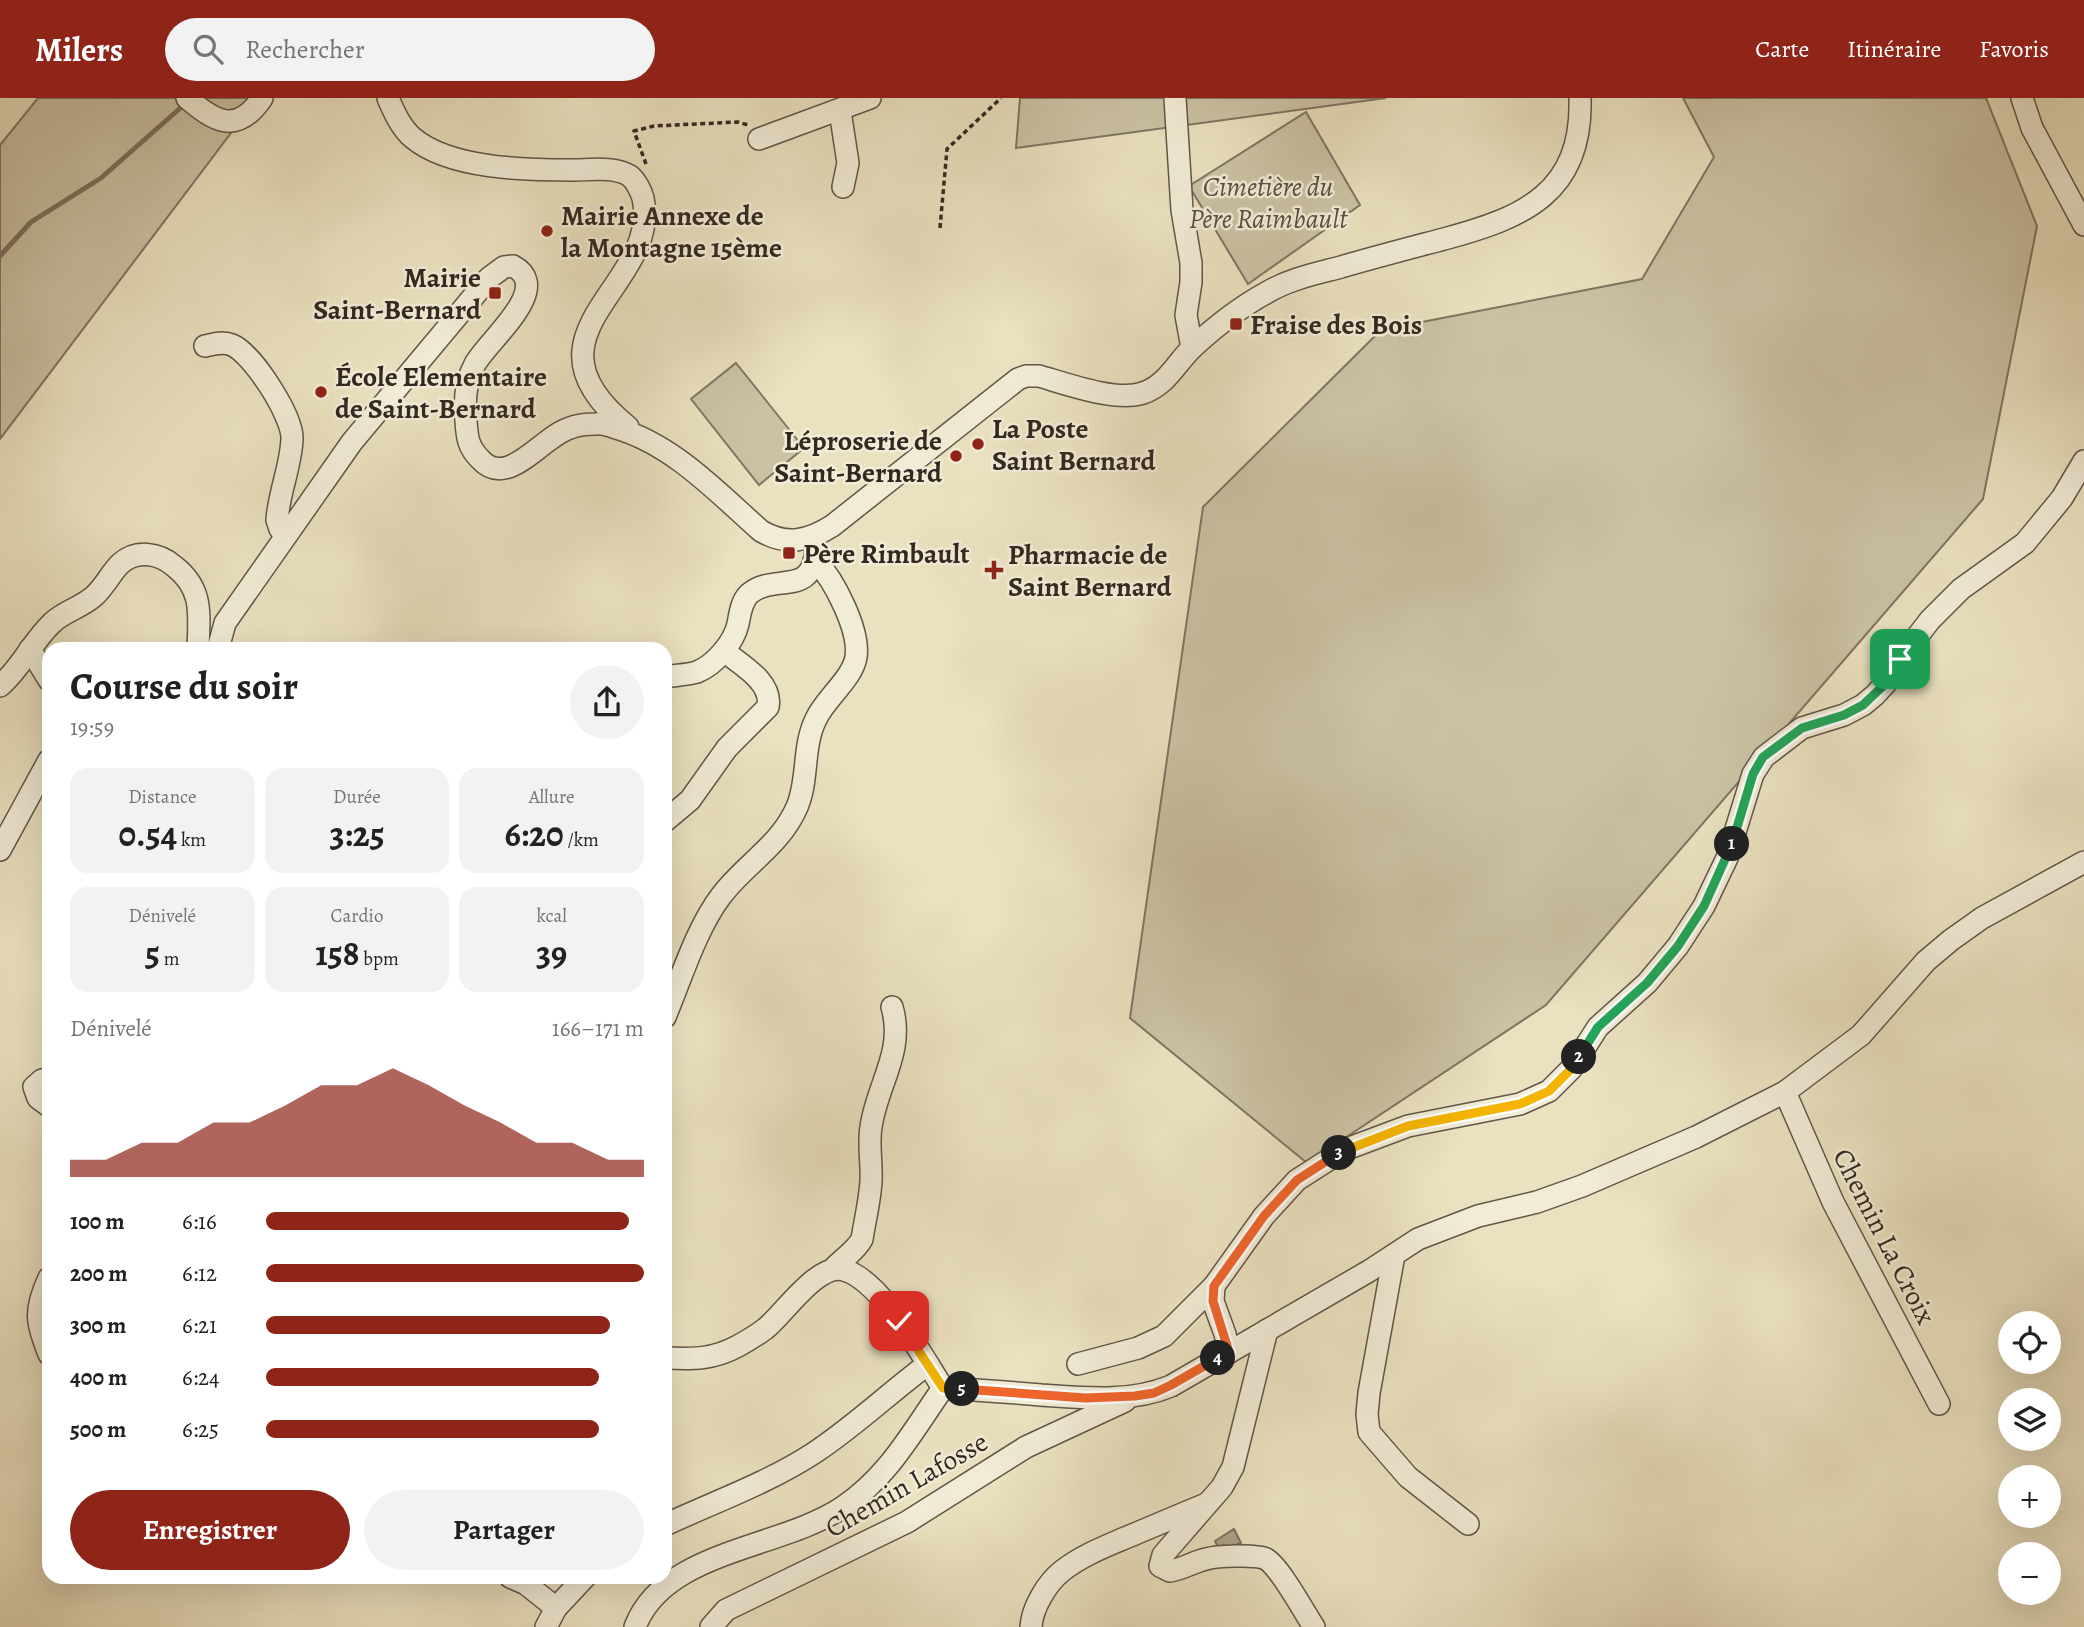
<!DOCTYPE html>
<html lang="fr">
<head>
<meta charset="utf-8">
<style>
	body { margin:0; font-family:Alegreya,serif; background:#f2f2f2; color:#202124; height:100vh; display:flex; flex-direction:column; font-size:26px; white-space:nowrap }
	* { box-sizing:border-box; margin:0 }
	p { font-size:23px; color:#757577 }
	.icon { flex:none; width:38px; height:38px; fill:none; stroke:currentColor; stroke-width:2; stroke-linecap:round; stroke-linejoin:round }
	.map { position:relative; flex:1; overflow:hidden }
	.panel { position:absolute; left:42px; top:544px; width:630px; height:942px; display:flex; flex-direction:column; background:#fff; border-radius:21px; box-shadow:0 7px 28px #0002 }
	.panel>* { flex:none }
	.fabs { position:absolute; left:1998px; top:1213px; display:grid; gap:14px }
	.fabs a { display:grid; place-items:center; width:63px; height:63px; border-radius:50%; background:#fff; box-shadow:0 7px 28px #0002; font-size:35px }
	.pin { position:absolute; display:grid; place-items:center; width:60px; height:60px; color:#fff; margin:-30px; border-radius:14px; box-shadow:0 4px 10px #0006 }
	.km { position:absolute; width:35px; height:35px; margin:-18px; border-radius:50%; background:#222; color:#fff; font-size:19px; line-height:35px; text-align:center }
	.round { display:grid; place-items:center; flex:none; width:74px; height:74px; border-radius:37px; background:#f2f2f2 }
	.head { display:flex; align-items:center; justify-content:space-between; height:119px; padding:0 28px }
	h1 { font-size:38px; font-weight:600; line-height:52px }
	.figures { display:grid; grid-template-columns:repeat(3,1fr); gap:10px; height:119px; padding:7px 28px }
	.figures div { display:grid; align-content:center; border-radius:18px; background:#f2f2f2; text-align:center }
	.figures b { font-size:35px; font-weight:600 }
	.figures small { font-size:19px; font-weight:400 }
	.figures p { font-size:19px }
	.chart { height:196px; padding:14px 28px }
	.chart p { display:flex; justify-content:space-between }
	.chart svg { width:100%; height:126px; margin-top:7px; fill:#8f2418; opacity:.7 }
	.action { display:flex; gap:14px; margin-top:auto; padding:14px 28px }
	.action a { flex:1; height:80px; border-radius:42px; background:#8f2418; color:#fff; font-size:28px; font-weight:600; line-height:80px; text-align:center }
	.action a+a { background:#f2f2f2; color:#202124 }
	ul { padding:0 28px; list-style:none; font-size:23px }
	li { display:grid; grid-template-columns:112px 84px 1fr; align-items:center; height:52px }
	li i { height:18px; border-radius:9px; background:#8f2418 }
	header { display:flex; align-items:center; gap:42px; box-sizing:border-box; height:98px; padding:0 35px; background:#8f2418; color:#fff }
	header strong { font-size:33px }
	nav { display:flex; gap:38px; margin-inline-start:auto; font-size:24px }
	.search { width:490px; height:63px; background:#f2f2f2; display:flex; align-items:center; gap:18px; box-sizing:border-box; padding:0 24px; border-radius:38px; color:#757577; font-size:26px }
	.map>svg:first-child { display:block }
	.green { fill:#cbc2a5; stroke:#7f7563; stroke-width:2 }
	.water { fill:#aca28a; stroke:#7c7160; stroke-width:2 }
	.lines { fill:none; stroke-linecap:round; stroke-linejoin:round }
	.stream { stroke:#7c7160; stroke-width:5 }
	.minor-casing { stroke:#615649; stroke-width:24 }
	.path { stroke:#332821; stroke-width:3.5; stroke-dasharray:5 3.5; stroke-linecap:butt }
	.minor { stroke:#f1ecd6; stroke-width:21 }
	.split-1-casing { stroke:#fff; stroke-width:14 }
	.split-2-casing { stroke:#fff; stroke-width:14 }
	.split-3-casing { stroke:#fff; stroke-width:14 }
	.split-4-casing { stroke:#fff; stroke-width:14 }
	.split-5-casing { stroke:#fff; stroke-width:14 }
	.split-6-casing { stroke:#fff; stroke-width:14 }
	.split-1 { stroke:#22a559; stroke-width:9 }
	.split-2 { stroke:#22a559; stroke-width:9 }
	.split-3 { stroke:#f5b400; stroke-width:9 }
	.split-4 { stroke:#f0652b; stroke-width:9 }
	.split-5 { stroke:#f0652b; stroke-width:9 }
	.split-6 { stroke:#f5b400; stroke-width:9 }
	.poi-dot { fill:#8f2418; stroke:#f1ecd6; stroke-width:2.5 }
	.labels { text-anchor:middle; stroke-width:5; stroke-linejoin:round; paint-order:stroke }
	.park-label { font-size:28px; font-style:italic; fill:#594e42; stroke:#f1ecd6 }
	.poi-label { font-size:28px; font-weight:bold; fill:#332821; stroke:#f1ecd6; text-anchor:start }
	.street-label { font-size:28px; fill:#332821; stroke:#f1ecd6 }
</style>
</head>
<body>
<header>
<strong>Milers</strong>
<div class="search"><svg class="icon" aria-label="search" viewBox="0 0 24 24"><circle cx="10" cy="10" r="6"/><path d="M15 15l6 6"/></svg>Rechercher</div>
<nav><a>Carte</a><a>Itinéraire</a><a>Favoris</a></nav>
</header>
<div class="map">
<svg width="2084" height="1529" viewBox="0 0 2084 1529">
	<rect width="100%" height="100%" fill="#eae1c0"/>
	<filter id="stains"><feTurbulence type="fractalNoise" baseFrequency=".00286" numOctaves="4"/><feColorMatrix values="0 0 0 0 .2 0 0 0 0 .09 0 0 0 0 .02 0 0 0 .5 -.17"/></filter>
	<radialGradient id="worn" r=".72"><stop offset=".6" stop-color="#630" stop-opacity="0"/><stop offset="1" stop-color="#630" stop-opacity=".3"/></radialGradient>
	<g class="green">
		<path d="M 38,0 L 272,0 L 231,35 L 0,341 L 0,47 Z"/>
		<path d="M 1020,0 L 1386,0 L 1016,50 Z"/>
		<path d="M 1683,0 L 1986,0 L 2037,128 L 1983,401 L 1546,907 L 1307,1065 L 1130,920 L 1203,409 L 1381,232 L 1642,181 L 1714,59 Z"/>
		<path d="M 1306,14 L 1360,107 L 1248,186 L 1189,88 Z"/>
		<path d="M 736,265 L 804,350 L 759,387 L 691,301 Z"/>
	</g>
	<path class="water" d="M 1234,1431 L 1241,1445 L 1226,1450 L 1224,1447 L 1218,1449 L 1215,1443 Z"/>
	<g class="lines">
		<path class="stream" d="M 0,158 L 31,124 L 101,80 L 186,5"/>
		<defs>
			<g id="minor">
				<path d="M 187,0 C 215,24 237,37 262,0"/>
				<path d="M 388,0 C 394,14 401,30 413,40 C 450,71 526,72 572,72 C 589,72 615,68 630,78 C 636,83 641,93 643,100 C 662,189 510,234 628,329"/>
				<path d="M 1175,0 L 1182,112 L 1191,165 L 1191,184 L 1186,217 L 1192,250"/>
				<path d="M 2022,0 L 2032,30 L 2084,127"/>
				<path d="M 840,13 L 848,65 L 843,89"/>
				<path d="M 759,41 L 870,0"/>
				<path d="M 205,248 C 213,246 223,243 232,247 C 252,255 293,318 292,341 C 291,368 279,394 277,422 L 280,431 L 286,437"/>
				<path d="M 30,551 L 49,582"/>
				<path d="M 218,551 L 225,525 L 352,344 L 489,180 L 504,169 L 513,168 C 555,190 487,243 475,266 C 465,284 464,303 466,323 C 467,339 468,349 480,361 C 508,392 541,339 570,330 C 577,327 588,326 596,326 C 603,325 610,328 616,330 C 674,347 718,395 761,433 C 787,448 808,443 832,428 L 1018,281 L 1026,278 L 1039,278 C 1067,286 1116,304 1143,295 C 1167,287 1176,265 1193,249 C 1215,229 1240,209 1266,195 C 1289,181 1315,176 1341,169 C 1375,159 1410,150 1444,141 C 1523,120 1583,95 1580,0"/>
				<path d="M 665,579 C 675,577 687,577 697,574 C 715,567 734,544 738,526 C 740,516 741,504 749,496 C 775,474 813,501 816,450"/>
				<path d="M 0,588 C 21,570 32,544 52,525 C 63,514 80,510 93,499 C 104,490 110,476 120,466 C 136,451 159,455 174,468 C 204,491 199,517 198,551"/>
				<path d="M 665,723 L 690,702 L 727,650 L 768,609 C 773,584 741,567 724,553"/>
				<path d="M 0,752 L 49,662"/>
				<path d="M 665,919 C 681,881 696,831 721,798 C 745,766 780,748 797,709 C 809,681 802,649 816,621 C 825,601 853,580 856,559 C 860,532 834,482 816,463"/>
				<path d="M 49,980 L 42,982 L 34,989 L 38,1000 L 49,1008"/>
				<path d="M 1785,994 L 1833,1104 L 1939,1306"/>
				<path d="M 1394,1157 L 1369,1295 L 1367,1316 L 1369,1334 L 1408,1379 L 1468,1426"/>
				<path d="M 833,1171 C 843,1160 855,1154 862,1141 C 865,1122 870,1102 871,1083 C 872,1065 868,1047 871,1029 C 877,986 905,954 892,909"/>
				<path d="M 49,1180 C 34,1212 36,1224 49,1256"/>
				<path d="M 1267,1232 L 1233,1369 L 1222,1389 L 1163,1457 L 1160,1468 L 1170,1473 C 1183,1471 1193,1464 1206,1461 C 1216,1458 1258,1456 1266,1461 C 1280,1469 1304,1514 1314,1529"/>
				<path d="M 1229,1254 L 1225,1236 L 1213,1203 L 1214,1188 L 1264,1118 L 1297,1082 L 1344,1052 L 1408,1028 L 1520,1006 L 1549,993 L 1571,971 L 1598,929 L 1647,885 L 1678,848 L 1704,808 L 1727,760 L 1753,676 L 1764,659 L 1802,630 L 1844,617 L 1863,607 L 1875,597 L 1885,586 L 1900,561 L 1930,522 L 1961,491 L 2025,445 L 2062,400 L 2084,363"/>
				<path d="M 1078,1266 L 1138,1250 L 1164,1238 L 1214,1188"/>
				<path d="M 943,1290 C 976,1292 1008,1294 1041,1297 C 1085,1300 1130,1305 1171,1288 L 1369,1173 L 1418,1141 L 1478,1118 L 1537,1104 L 1582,1088 L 1696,1039 L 1785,994 L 1861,937 L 1926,863 L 1951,842 L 1982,820 L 2084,764"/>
				<path d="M 665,1427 C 714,1404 768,1385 814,1355 C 855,1328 889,1295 928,1266"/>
				<path d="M 510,1479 L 526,1486 L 556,1510"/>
				<path d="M 546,1529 L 556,1510 L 585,1479"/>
				<path d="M 635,1529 C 664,1452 781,1451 843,1409 C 889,1378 912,1334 943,1290 C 922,1258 881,1182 844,1172 C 818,1164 784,1216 765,1231 C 757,1237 747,1243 738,1248 C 712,1262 693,1261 665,1260"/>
				<path d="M 711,1529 L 726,1512 L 907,1424 L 1026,1349 L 1125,1303"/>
				<path d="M 1031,1529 C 1032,1510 1047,1485 1062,1473 C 1081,1458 1104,1449 1125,1440 C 1152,1429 1179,1417 1206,1406"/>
			</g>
		</defs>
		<use href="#minor" class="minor-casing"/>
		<g class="path">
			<path d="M 646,66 L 634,33 L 654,28 L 738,24 L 748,27"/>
			<path d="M 940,130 L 947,51 L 1001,0"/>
		</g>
		<use href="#minor" class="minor"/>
	</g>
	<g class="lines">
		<defs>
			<path id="split-1" d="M 1732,746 L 1753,676 L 1763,659 L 1802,630 L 1844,617 L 1863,607 L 1885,586 L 1900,561"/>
			<path id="split-2" d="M 1579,959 L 1598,929 L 1647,885 L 1678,848 L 1704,808 L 1732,746"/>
			<path id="split-3" d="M 1339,1055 L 1408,1028 L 1520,1006 L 1549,993 L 1571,971 L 1579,959"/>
			<path id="split-4" d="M 1218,1260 L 1229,1254 L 1213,1203 L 1214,1188 L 1264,1118 L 1297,1082 L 1339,1055"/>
			<path id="split-5" d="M 962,1291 L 1085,1300 L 1135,1298 L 1154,1295 L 1171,1287 L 1218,1260"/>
			<path id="split-6" d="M 899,1223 L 943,1290 L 962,1291"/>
		</defs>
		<use href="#split-1" class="split-1-casing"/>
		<use href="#split-2" class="split-2-casing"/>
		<use href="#split-3" class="split-3-casing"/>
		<use href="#split-4" class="split-4-casing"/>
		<use href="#split-5" class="split-5-casing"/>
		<use href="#split-6" class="split-6-casing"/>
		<use href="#split-1" class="split-1"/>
		<use href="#split-2" class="split-2"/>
		<use href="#split-3" class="split-3"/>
		<use href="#split-4" class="split-4"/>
		<use href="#split-5" class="split-5"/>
		<use href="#split-6" class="split-6"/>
	</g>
	<g class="poi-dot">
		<circle cx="547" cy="133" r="7"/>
		<rect x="488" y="188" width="14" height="14" rx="3.5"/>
		<rect x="1229" y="219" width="14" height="14" rx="3.5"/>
		<circle cx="321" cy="294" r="7"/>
		<circle cx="978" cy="346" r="7"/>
		<circle cx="956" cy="358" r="7"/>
		<rect x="782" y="448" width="14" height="14" rx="3.5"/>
		<path d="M990.5 461.5h7v7h7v7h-7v7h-7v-7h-7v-7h7z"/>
	</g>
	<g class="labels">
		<g class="park-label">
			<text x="1268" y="98">Cimetière du<tspan x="1268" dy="32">Père Raimbault</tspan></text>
		</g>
		<g class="poi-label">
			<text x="561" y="127">Mairie Annexe de<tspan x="561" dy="32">la Montagne 15ème</tspan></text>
			<text x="481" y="189" text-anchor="end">Mairie<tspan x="481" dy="32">Saint-Bernard</tspan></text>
			<text x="1250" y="236">Fraise des Bois</text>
			<text x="335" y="288">École Elementaire<tspan x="335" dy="32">de Saint-Bernard</tspan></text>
			<text x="992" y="340">La Poste<tspan x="992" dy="32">Saint Bernard</tspan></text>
			<text x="942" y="352" text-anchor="end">Léproserie de<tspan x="942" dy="32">Saint-Bernard</tspan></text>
			<text x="803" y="465">Père Rimbault</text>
			<text x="1008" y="466">Pharmacie de<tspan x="1008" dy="32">Saint Bernard</tspan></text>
		</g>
		<g class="street-label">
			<text transform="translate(1885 1138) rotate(63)" y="10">Chemin La Croix</text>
			<text transform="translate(906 1386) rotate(-30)" y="10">Chemin Lafosse</text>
		</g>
	</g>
	<rect width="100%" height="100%" filter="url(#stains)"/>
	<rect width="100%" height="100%" fill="url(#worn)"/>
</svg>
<div class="fabs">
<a><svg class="icon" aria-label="locate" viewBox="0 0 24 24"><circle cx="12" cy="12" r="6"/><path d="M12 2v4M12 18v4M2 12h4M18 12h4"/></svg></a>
<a><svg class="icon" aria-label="layers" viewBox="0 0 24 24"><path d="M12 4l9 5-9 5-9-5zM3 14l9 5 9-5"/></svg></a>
<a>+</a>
<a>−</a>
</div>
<div class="pin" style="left:1900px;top:561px;background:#1e9e55"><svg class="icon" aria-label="arrive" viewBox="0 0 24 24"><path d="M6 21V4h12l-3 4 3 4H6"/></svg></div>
<div class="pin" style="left:899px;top:1223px;background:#d93025"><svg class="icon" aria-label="check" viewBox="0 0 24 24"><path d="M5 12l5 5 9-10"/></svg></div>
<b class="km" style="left:1732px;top:746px">1</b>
<b class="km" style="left:1579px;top:959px">2</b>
<b class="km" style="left:1339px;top:1055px">3</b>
<b class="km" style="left:1218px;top:1260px">4</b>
<b class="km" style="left:962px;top:1291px">5</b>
<section class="panel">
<div class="head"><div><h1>Course du soir</h1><p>19:59</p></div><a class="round"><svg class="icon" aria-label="share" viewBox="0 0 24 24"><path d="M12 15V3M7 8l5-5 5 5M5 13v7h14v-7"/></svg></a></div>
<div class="figures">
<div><p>Distance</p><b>0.54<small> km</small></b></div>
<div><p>Durée</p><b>3:25</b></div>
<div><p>Allure</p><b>6:20<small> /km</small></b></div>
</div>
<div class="figures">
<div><p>Dénivelé</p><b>5<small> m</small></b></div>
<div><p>Cardio</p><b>158<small> bpm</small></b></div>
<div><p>kcal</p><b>39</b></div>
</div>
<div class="chart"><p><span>Dénivelé</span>166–171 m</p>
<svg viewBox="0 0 160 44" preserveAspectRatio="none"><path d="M0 44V38L10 38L20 32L30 32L40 25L50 25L60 19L70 12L80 12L90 6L100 12L110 19L120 25L130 32L140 32L150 38L160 38V44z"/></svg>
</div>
<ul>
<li><b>100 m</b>6:16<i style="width:96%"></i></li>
<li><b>200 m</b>6:12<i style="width:100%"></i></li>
<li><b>300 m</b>6:21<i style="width:91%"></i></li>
<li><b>400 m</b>6:24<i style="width:88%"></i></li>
<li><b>500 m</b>6:25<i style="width:88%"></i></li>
</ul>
<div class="action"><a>Enregistrer</a><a>Partager</a></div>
</section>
</div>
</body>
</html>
